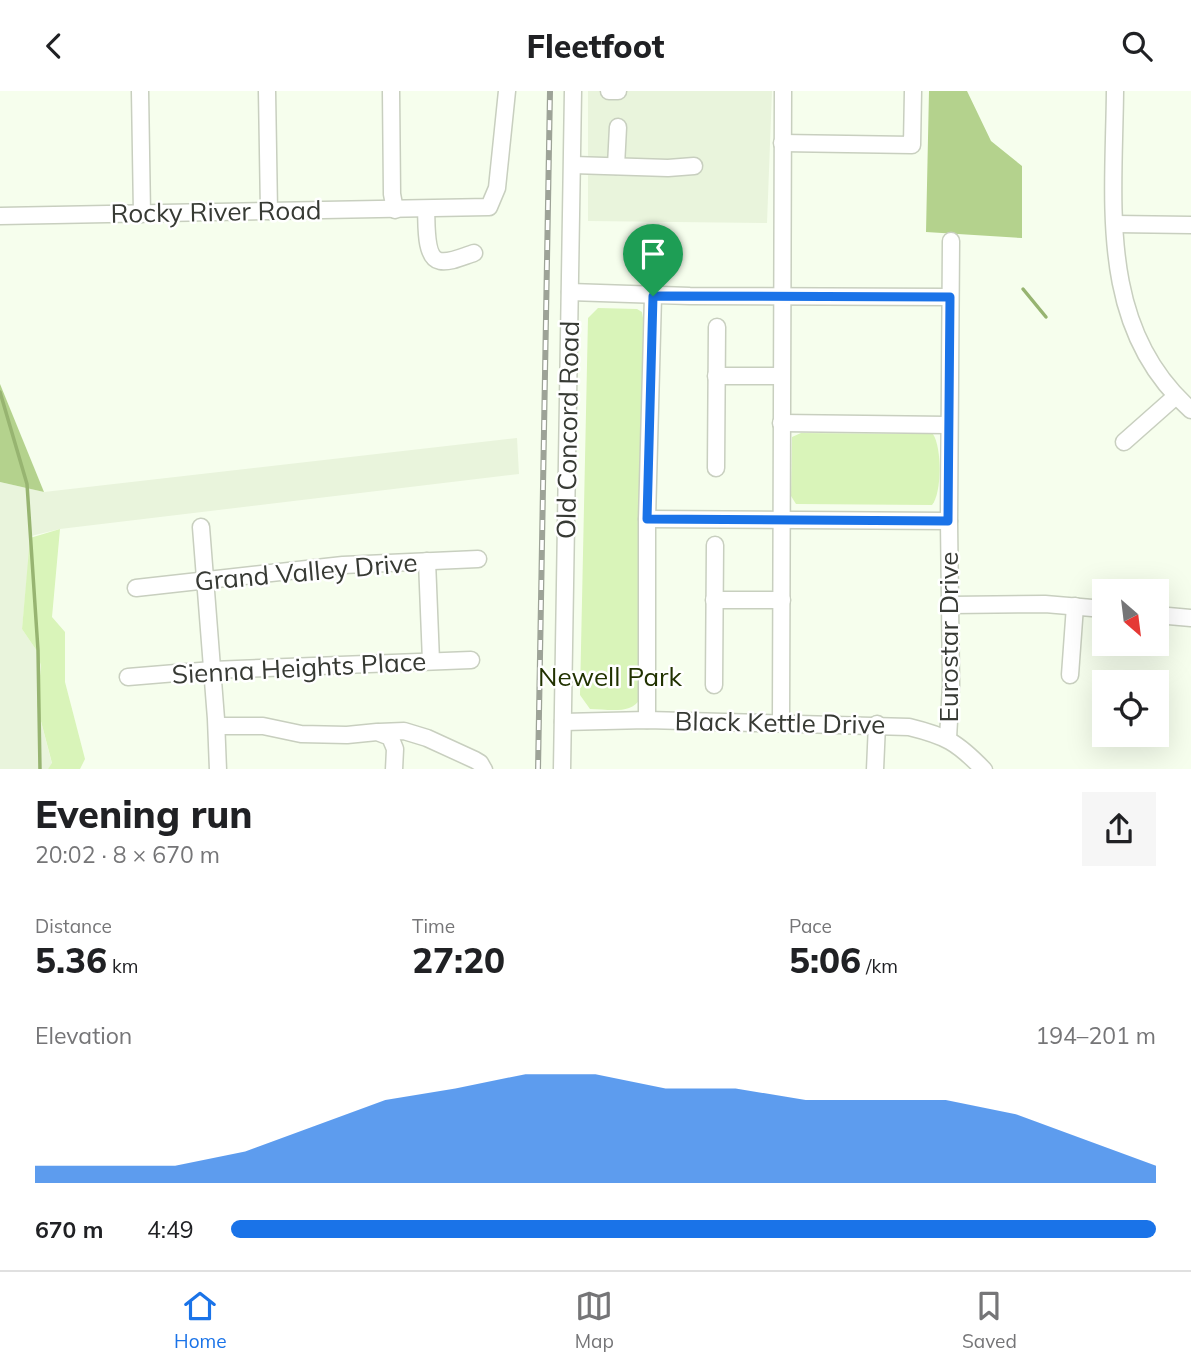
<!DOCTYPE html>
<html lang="en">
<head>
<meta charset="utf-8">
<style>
	body { margin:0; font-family:Mulish,sans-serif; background:#f6f6f6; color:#202124; height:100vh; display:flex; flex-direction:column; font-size:26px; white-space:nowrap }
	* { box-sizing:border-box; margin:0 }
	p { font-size:23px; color:#757577 }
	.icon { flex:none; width:38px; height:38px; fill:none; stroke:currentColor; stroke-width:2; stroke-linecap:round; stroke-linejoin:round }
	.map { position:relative; height:678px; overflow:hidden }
	.side { display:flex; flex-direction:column; background:#fff; flex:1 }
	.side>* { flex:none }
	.needle { width:46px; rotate:152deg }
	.buttons { position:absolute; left:1092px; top:488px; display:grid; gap:14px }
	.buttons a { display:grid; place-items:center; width:77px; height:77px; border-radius:0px; background:#fff; box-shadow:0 7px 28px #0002; font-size:35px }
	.pin { position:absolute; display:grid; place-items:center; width:60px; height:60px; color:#fff; margin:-72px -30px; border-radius:50% 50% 50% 0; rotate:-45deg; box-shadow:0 0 7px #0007 }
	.pin .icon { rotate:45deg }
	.round { display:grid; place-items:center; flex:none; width:74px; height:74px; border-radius:0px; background:#f6f6f6 }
	.head { display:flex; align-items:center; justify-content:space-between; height:119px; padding:0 35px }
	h1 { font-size:38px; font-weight:800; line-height:52px }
	.metrics { display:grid; grid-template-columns:repeat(3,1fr); gap:10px; height:119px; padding:7px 35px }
	.metrics div { display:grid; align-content:center }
	.metrics b { font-size:35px; font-weight:800 }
	.metrics small { font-size:19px; font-weight:400 }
	.metrics p { font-size:19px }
	.chart { height:196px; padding:14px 35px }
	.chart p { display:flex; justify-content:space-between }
	.chart svg { width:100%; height:126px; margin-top:7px; fill:#1a73e8; opacity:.7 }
	ul { padding:0 35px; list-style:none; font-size:23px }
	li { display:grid; grid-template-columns:112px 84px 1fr; align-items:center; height:52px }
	li i { height:18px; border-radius:9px; background:#1a73e8 }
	header { display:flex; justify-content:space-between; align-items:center; height:91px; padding:0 35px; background:#fff; font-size:32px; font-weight:800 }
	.tab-bar { display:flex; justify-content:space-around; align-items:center; height:98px; border-top:2px solid #e0e0e0; background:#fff; font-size:19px; color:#757577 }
	.tab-bar a { display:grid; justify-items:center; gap:4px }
	.tab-bar .active { color:#1a73e8 }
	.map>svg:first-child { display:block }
	.built { fill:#e9f4dc }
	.green { fill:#d9f4b9 }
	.forest { fill:#b4d28d }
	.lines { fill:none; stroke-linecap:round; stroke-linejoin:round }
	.stream { stroke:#97b471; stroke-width:3.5 }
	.minor-casing { stroke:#c8cfbf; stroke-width:19 }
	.minor { stroke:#fff; stroke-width:16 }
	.rail-casing { stroke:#9da397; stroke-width:6 }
	.rail { stroke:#fff; stroke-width:3.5; stroke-dasharray:10; stroke-linecap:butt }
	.route-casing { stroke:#fff; stroke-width:14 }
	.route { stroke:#1a73e8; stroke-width:9 }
	.labels { text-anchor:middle; stroke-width:5; stroke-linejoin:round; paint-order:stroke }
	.street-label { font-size:26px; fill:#373a34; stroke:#fff }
	.park-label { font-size:26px; fill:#213200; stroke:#fff }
</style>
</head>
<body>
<header><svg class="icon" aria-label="back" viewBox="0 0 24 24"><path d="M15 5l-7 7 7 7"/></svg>Fleetfoot<svg class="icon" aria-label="search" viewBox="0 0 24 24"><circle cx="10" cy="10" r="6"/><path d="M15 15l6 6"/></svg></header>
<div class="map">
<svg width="1191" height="679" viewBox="0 0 1191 679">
	<rect width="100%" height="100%" fill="#f6feed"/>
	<g class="built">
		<path d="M 588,0 L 772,0 L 767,132 L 588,130 Z"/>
		<path d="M 517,347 L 519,383 L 60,438 L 31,445 L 22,538 L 37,560 L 41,575 L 37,615 L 52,673 L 48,678 L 0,679 L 0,391 L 44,401 Z"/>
	</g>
	<g class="green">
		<path d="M 598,217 L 637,218 L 642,221 L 643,227 L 640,608 C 631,624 607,618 590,618 L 580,604 L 588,227 Z"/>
		<path d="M 801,342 L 933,343 C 942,357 942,402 932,414 L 796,413 L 791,405 L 792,346 Z"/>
		<path d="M 60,438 L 52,526 L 65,541 L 65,591 L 85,668 L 80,678 L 48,678 L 52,672 L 37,615 L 41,575 L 37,560 L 22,538 L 30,447 Z"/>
	</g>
	<g class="forest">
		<path d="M 929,0 L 967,0 L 991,50 L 1022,75 L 1022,147 L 926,141 Z"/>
		<path d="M 0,293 L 44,401 L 0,391 Z"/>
	</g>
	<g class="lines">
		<g class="stream">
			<path d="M 1023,198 L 1046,226"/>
			<path d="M 0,301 L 27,393 L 38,559 L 40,679"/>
		</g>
		<defs>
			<g id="minor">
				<path d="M 140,0 L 142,123"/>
				<path d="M 267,0 L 269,120"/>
				<path d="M 391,0 L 392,103 L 395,119"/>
				<path d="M 609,0 L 618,0"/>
				<path d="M 1115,0 C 1114,112 1097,237 1191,319"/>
				<path d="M 782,52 L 912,54 L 913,0"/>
				<path d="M 573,74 L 668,77 L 694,75"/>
				<path d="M 616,75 L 618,36"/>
				<path d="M 426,118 C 427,130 424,167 440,170 C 450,172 464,165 474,162"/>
				<path d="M 0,125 L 489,116 L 497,97 L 507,0"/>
				<path d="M 1115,133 L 1191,134"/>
				<path d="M 570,201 L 690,205 L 950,206"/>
				<path d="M 716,285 L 781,285"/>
				<path d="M 781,332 L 948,334"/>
				<path d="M 1124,351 L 1176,305"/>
				<path d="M 716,377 L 717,236"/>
				<path d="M 647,428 L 949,430"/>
				<path d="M 201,436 L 216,628 L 218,679"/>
				<path d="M 427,470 L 431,570"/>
				<path d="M 136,497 L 343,474 L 478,468"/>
				<path d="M 714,509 L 782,509"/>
				<path d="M 950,514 L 1045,513 L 1104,518"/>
				<path d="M 1157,524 L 1191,527"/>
				<path d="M 1070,584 L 1075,515"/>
				<path d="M 128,586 L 212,579 L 471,569"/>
				<path d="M 714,594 L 715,454"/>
				<path d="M 647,629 L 647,428 L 653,205"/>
				<path d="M 563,631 L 647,629 L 909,636 C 946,645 957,651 984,679"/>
				<path d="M 781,632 L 783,0"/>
				<path d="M 217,635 L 263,635 L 301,643 L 347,644 L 377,641 L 390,646 L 393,653 L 395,658 L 394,679"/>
				<path d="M 379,641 L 404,640 L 427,647 L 475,669 L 480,672 L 484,679"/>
				<path d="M 948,647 L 951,594 L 949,430 L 951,150"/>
				<path d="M 562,679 L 573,0"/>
				<path d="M 875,679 L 877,633"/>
			</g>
		</defs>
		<use href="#minor" class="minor-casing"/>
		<use href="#minor" class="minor"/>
		<defs>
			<path id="rail" d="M 538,679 L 550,0"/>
		</defs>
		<use href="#rail" class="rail-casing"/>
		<use href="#rail" class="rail"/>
	</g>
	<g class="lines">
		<defs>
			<path id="route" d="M 653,205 L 950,206 L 948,430 L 647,428 Z"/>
		</defs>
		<use href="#route" class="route-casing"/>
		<use href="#route" class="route"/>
	</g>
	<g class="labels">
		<g class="street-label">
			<text transform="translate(216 121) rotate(-1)" y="9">Rocky River Road</text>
			<text transform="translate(568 339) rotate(-89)" y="9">Old Concord Road</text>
			<text transform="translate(306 481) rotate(-5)" y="9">Grand Valley Drive</text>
			<text transform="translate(949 546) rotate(-90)" y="9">Eurostar Drive</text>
			<text transform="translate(299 577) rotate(-3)" y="9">Sienna Heights Place</text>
			<text transform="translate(780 632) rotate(1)" y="9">Black Kettle Drive</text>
		</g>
		<g class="park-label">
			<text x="610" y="595">Newell Park</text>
		</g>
	</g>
</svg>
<div class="buttons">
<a><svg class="needle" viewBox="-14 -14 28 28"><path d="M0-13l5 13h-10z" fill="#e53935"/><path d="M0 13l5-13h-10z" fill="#757577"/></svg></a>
<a><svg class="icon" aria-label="locate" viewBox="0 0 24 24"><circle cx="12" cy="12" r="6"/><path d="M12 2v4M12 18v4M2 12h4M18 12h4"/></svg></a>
</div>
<div class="pin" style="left:653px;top:205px;background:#1e9e55"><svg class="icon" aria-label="arrive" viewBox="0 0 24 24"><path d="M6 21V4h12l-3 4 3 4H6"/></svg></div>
</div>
<section class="side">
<div class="head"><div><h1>Evening run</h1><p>20:02 · 8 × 670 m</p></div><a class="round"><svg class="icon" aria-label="share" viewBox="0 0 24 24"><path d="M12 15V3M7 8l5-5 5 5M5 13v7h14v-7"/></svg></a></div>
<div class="metrics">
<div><p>Distance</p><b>5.36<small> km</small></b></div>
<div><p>Time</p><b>27:20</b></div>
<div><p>Pace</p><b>5:06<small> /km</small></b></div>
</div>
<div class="chart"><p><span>Elevation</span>194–201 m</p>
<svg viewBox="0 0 160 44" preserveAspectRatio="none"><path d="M0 44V38L10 38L20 38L30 33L40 24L50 15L60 11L70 6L80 6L90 11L100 11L110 15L120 15L130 15L140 20L150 29L160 38V44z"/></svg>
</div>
<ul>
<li><b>670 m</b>4:49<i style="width:100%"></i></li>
</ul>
</section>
<nav class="tab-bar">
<a class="active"><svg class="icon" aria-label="home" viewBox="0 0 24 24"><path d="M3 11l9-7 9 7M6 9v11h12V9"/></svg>Home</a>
<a><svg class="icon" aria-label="map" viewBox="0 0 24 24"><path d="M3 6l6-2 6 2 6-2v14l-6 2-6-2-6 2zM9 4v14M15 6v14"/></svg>Map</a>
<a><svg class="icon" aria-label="saved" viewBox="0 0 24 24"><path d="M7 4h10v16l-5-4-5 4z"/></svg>Saved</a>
</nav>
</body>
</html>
